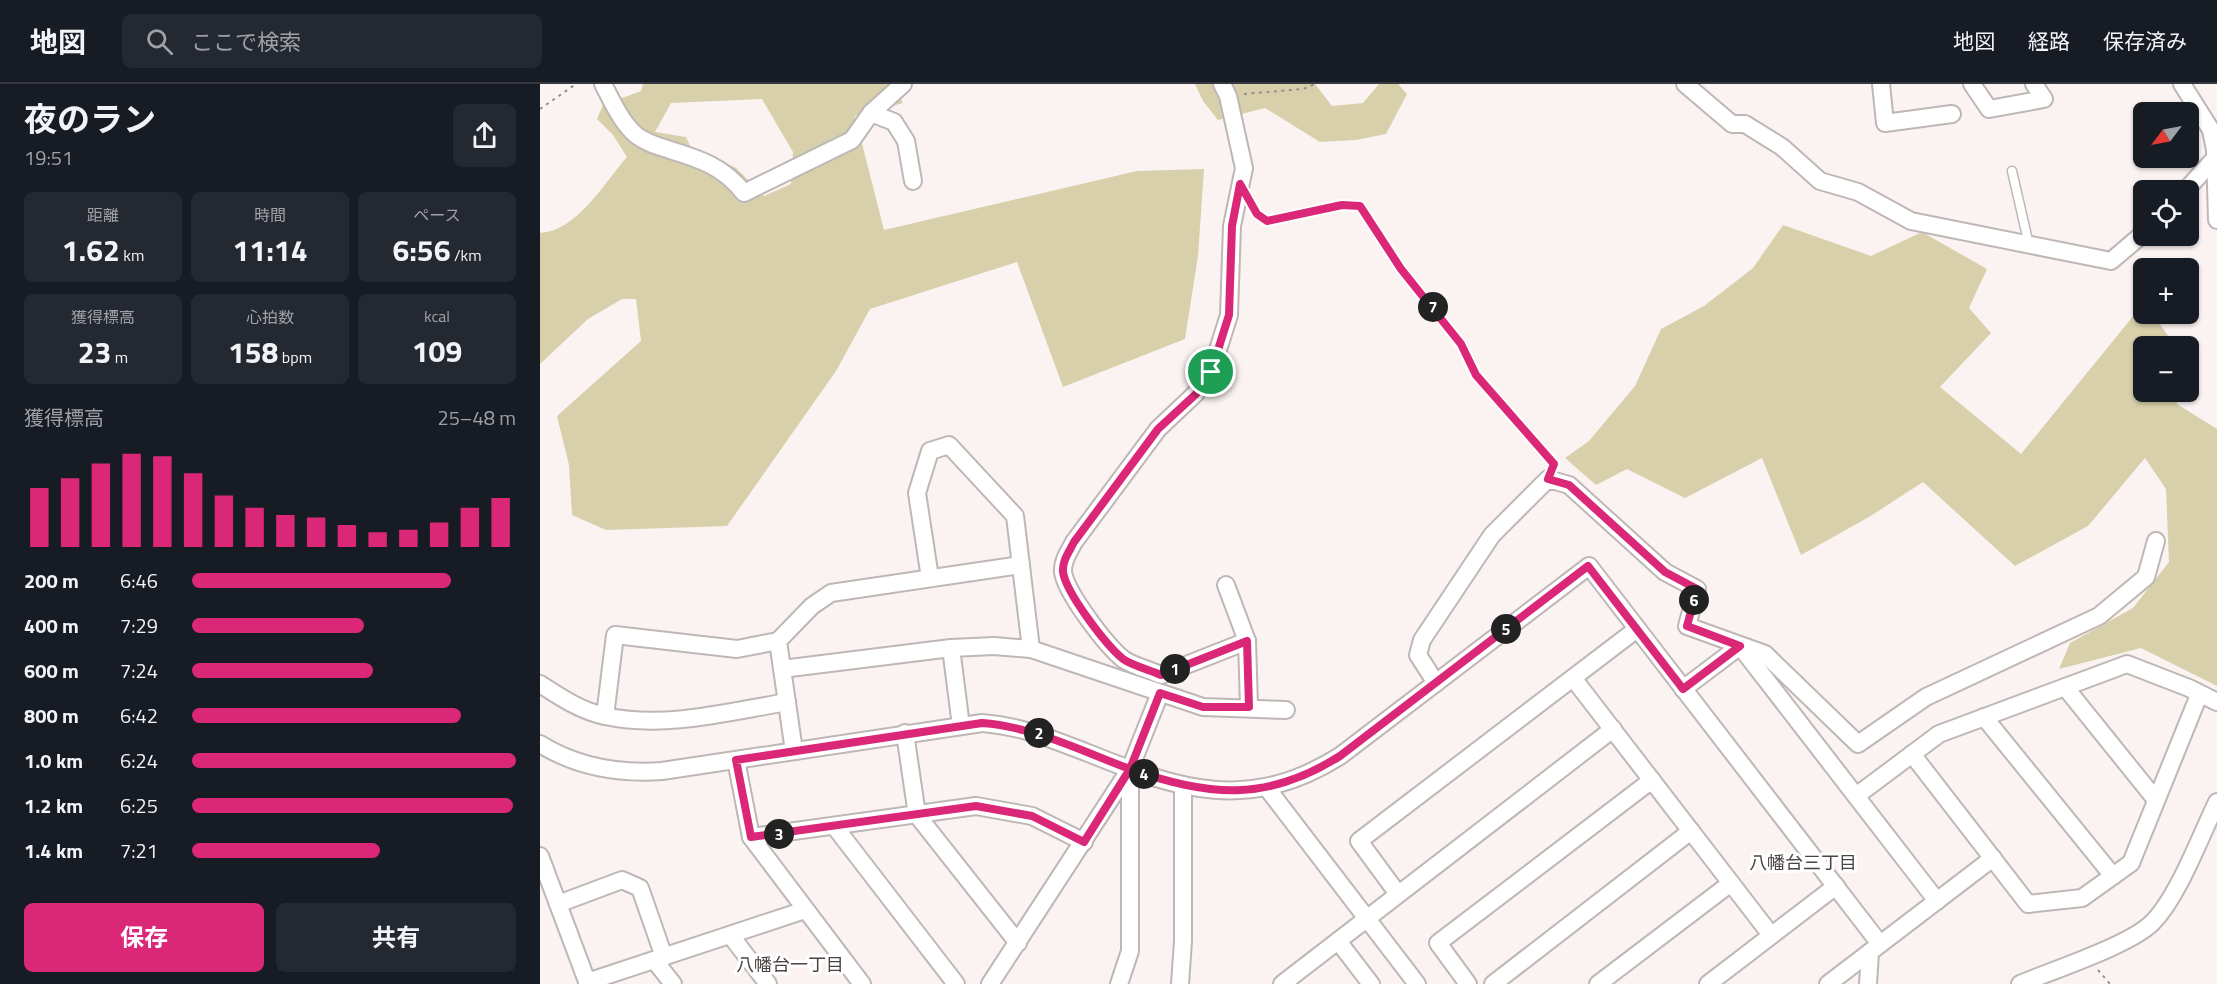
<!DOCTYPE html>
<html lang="ja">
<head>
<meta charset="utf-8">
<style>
	body { margin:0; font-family:"Titillium Web","Noto Sans JP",sans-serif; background:#242831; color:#f1f3f6; height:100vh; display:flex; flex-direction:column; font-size:22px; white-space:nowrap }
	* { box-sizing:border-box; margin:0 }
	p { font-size:20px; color:#9ea1a6 }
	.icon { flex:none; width:33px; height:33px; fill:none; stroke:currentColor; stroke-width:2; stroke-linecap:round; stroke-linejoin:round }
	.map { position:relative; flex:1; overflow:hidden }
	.sheet { display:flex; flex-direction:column; background:#171b24; width:540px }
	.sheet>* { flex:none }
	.needle { width:39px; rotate:238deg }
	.controls { position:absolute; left:1593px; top:18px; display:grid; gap:12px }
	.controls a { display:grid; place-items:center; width:66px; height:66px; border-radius:9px; background:#171b24; box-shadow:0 2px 4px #0004; font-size:30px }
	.pin { position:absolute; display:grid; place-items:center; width:51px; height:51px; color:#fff; margin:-26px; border:3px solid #fff; border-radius:50%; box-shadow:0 2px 6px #0007 }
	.km { position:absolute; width:30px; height:30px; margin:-15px; border-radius:50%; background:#222; color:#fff; font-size:16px; line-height:30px; text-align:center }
	.round { display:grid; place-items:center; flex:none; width:63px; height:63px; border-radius:9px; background:#242831 }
	.headline { display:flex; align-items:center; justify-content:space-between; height:102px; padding:0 24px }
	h1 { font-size:33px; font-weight:700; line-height:45px }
	.figures { display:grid; grid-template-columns:repeat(3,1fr); gap:9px; height:102px; padding:6px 24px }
	.figures div { display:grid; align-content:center; border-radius:9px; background:#242831; text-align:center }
	.figures b { font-size:30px; font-weight:700 }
	.figures small { font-size:16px; font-weight:400 }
	.figures p { font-size:16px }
	.chart { height:168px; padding:12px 24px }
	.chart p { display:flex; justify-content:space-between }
	.chart svg { width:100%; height:108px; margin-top:6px; stroke:#db2777; stroke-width:6 }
	.primary-button { display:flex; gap:12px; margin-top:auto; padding:12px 24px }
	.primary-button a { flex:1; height:69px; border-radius:9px; background:#db2777; color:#fff; font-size:24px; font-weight:700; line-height:69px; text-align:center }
	.primary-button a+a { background:#242831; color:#f1f3f6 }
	ul { padding:0 24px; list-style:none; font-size:20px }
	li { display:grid; grid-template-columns:96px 72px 1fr; align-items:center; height:45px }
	li i { height:15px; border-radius:8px; background:#db2777 }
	header { display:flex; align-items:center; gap:36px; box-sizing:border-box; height:84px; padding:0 30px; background:#171b24; border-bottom:2px solid #363941 }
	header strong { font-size:28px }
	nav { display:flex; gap:33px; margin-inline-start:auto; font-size:21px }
	.search { width:420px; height:54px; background:#242831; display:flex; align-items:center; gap:15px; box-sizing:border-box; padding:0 21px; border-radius:9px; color:#9ea1a6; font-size:22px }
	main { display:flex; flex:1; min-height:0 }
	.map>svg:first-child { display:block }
	.green { fill:#d8d0aa; fill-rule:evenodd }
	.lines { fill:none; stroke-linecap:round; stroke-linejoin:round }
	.service-casing { stroke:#beb7b6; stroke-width:11 }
	.minor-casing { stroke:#beb7b6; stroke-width:20 }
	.path { stroke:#95908f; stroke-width:2; stroke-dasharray:3 4.5; stroke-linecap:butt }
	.service { stroke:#fff; stroke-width:8 }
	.minor { stroke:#fff; stroke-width:16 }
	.route-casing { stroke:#fff; stroke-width:12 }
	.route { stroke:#db2777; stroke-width:8 }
	.labels { text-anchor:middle; stroke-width:6; stroke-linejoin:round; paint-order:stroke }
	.neighbourhood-label { font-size:18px; fill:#4a4442; stroke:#fff }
</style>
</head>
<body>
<header>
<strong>地図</strong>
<div class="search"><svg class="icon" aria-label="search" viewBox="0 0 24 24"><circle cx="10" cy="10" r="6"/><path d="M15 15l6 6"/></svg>ここで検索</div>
<nav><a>地図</a><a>経路</a><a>保存済み</a></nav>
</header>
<main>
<section class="sheet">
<div class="headline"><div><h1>夜のラン</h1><p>19:51</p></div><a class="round"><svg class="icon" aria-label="share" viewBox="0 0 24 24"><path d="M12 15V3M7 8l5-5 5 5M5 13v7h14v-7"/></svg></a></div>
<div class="figures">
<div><p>距離</p><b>1.62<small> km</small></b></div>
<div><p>時間</p><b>11:14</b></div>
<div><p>ペース</p><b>6:56<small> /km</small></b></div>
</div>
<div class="figures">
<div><p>獲得標高</p><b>23<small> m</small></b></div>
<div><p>心拍数</p><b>158<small> bpm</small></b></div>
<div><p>kcal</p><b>109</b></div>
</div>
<div class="chart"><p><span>獲得標高</span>25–48 m</p>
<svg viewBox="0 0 160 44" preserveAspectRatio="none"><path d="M5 44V20M15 44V16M25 44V10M35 44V6M45 44V7M55 44V14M65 44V23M75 44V28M85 44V31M95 44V32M105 44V35M115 44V38M125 44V37M135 44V34M145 44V28M155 44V24"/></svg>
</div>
<ul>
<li><b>200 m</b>6:46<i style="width:80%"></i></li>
<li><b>400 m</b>7:29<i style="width:53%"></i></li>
<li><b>600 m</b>7:24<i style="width:56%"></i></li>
<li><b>800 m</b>6:42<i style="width:83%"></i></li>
<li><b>1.0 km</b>6:24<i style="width:100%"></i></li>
<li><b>1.2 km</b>6:25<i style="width:99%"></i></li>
<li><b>1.4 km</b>7:21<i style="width:58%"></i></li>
</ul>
<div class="primary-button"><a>保存</a><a>共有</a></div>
</section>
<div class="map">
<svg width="1677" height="900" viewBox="0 0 1677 900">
	<rect width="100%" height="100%" fill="#fbf3f2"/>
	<g class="green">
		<path d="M 103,0 L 353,0 L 363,19 L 315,32 L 344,146 L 597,87 L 664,85 L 658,172 L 645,255 L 523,303 L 477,178 L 330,225 L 296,287 L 187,442 L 66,446 L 32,431 L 29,381 L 17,332 L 101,257 L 96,215 L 82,215 L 48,235 L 0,280 L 0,149 C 37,147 64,99 87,73 L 73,51 L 57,35 L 63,21 L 101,7 ZM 222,15 L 253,68 L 251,100 L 224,112 L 196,84 L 150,62 L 146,53 L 115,48 L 131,19 Z"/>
		<path d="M 655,0 L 775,0 L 792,22 L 823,19 L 839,0 L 858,0 L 867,10 L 846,50 L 816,56 L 780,58 L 725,24 L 678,36 L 663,17 Z"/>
		<path d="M 1243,141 L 1331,172 L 1382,148 L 1447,185 L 1429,224 L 1451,249 L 1400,303 L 1481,370 L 1603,220 L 1604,230 L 1613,230 L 1635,262 L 1604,262 L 1604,308 L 1638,308 L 1637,320 L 1677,345 L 1677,602 L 1601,564 L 1519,585 L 1530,559 L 1593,524 L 1629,478 L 1626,405 L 1605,374 L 1548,442 L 1475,482 L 1383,398 L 1329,433 L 1261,471 L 1222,374 L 1145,414 L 1087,385 L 1056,401 L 1025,374 L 1049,357 L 1095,302 L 1121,245 L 1164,222 L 1213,184 Z"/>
	</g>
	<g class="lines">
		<defs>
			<path id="service" d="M 1472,87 L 1489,161"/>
			<g id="minor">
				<path d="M 63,0 C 72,17 81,38 96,51 C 106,59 118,62 130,66 C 160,75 184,83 204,109 L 312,56 L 331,29 L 363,0"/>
				<path d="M 682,0 L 688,12 L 704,84 L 692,142 L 689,231 L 671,288 L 655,310 L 618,345 L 534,458 C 529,468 522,477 523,488 C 526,509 566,561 583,575 C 593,582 610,586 621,591 L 707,557"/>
				<path d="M 1145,0 L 1192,40 L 1205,40 L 1242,63 L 1280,97 L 1318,108 L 1371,137 L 1571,177 L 1604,149"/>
				<path d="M 1341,0 L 1345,39 L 1412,30"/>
				<path d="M 1432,0 L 1449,25 L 1504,15 L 1494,0"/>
				<path d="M 1642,0 L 1671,46 L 1675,66 L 1677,136"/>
				<path d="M 331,29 L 354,38 L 366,57 L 373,97"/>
				<path d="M 1646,106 L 1675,74"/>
				<path d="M 390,494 L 377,409 L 390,367 L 409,361 L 475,432 L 491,565"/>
				<path d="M 686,501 L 707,557 L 709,623"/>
				<path d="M 1200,562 L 1397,817"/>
				<path d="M 411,564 L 421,642"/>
				<path d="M 242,585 L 411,564 L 454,562 L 491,565 L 663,623 L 746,626"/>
				<path d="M 1033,594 L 1231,851"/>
				<path d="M 896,599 L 878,571 L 882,556 L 952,451 L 1008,395 L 1029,401 L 1125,488 L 1157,505 L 1147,542 L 1225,570 L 1318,660 L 1386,613 L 1559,532 L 1606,493 L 1616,457"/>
				<path d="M 0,600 C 20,613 41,627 65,632 C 125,645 188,628 247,618"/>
				<path d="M 1525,603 L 1616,716"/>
				<path d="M 1143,605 L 1200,562"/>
				<path d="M 65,632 L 75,551 L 197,565 L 238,557"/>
				<path d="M 1444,633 L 1573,792"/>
				<path d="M 365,649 L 377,731 L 478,859"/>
				<path d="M 0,660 C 37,683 79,690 122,687 L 442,639 C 481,642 512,655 548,669 C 640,706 709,729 800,672 L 1049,482 L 1340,860"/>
				<path d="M 254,667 L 238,557 L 272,522 L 291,509 L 481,481"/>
				<path d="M 1372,670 L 1488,820 L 1542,814 L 1591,779 L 1659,611"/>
				<path d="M 196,676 L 211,753 L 322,900"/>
				<path d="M 727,704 L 877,900"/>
				<path d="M 1316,712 L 1399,650 L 1587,580 L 1649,604 L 1677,618"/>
				<path d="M 295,743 L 416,900"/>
				<path d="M 211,753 L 436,722 L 492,732 L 544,758"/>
				<path d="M 0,772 L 48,900"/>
				<path d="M 858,810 L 819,757 L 1097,545"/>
				<path d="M 18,820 L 82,796 L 100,804 L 124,873"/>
				<path d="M 191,852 L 228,900"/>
				<path d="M 798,857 L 831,900"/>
				<path d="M 115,877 L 133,900"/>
				<path d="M 47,898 L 265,826"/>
				<path d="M 450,900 L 590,685 L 620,609"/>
				<path d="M 579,900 L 590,867 L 590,686"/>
				<path d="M 640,900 L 643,857 L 643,702"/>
				<path d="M 742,900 L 1073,645"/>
				<path d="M 928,900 L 898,859 L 1112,696"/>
				<path d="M 953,900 L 1151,747"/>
				<path d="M 1058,900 L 1191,799"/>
				<path d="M 1168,900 L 1296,802"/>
				<path d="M 1288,900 L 1453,774"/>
				<path d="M 1328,900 L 1330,868"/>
				<path d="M 1480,900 C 1513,886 1588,862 1612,839 C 1638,813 1660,753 1677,718"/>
			</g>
		</defs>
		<use href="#service" class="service-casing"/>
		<use href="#minor" class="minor-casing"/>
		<g class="path">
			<path d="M 704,10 L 763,5 L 775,0"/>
			<path d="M 0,25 L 36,0"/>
			<path d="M 713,123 L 717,130 L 727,137 L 802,121 L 821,122 L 861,185 L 921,260 L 936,291 L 1013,381"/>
			<path d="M 1558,886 L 1570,900"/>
		</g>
		<use href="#service" class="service"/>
		<use href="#minor" class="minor"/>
	</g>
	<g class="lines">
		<defs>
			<path id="route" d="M 671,288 L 656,310 L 618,345 L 534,458 C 529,468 522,477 523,488 C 526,509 566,561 583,575 C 593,582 610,586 621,591 L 707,557 L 709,623 L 663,623 L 620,609 L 590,685 C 541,667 495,643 442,639 L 196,676 L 211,753 L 436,722 L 492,732 L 544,758 L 590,685 C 669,713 727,718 800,672 L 1048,482 L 1143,605 L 1200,562 L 1147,542 L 1157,505 L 1125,488 L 1029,401 L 1008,395 L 1014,380 L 936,291 L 921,260 L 861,185 L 820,122 L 802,121 L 727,137 L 717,130 L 700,100 L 692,142 L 689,231 L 671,288"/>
		</defs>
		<use href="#route" class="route-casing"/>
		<use href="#route" class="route"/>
	</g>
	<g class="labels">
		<g class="neighbourhood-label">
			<text x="1263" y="785">八幡台三丁目</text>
			<text x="250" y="887">八幡台一丁目</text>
		</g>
	</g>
</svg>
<div class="controls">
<a><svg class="needle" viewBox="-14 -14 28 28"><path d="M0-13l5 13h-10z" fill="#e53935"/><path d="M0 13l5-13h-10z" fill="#9ea1a6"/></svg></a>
<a><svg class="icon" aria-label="locate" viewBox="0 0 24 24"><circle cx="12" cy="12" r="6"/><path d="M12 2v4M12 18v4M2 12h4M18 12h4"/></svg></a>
<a>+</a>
<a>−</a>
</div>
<div class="pin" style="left:671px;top:288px;background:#1e9e55"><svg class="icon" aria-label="arrive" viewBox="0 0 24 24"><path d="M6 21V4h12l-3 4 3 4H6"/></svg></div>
<b class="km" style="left:635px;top:585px">1</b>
<b class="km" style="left:499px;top:649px">2</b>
<b class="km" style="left:239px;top:750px">3</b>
<b class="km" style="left:604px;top:690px">4</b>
<b class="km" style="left:966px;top:545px">5</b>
<b class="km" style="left:1154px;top:516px">6</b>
<b class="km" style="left:893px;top:223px">7</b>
</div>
</main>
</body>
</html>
